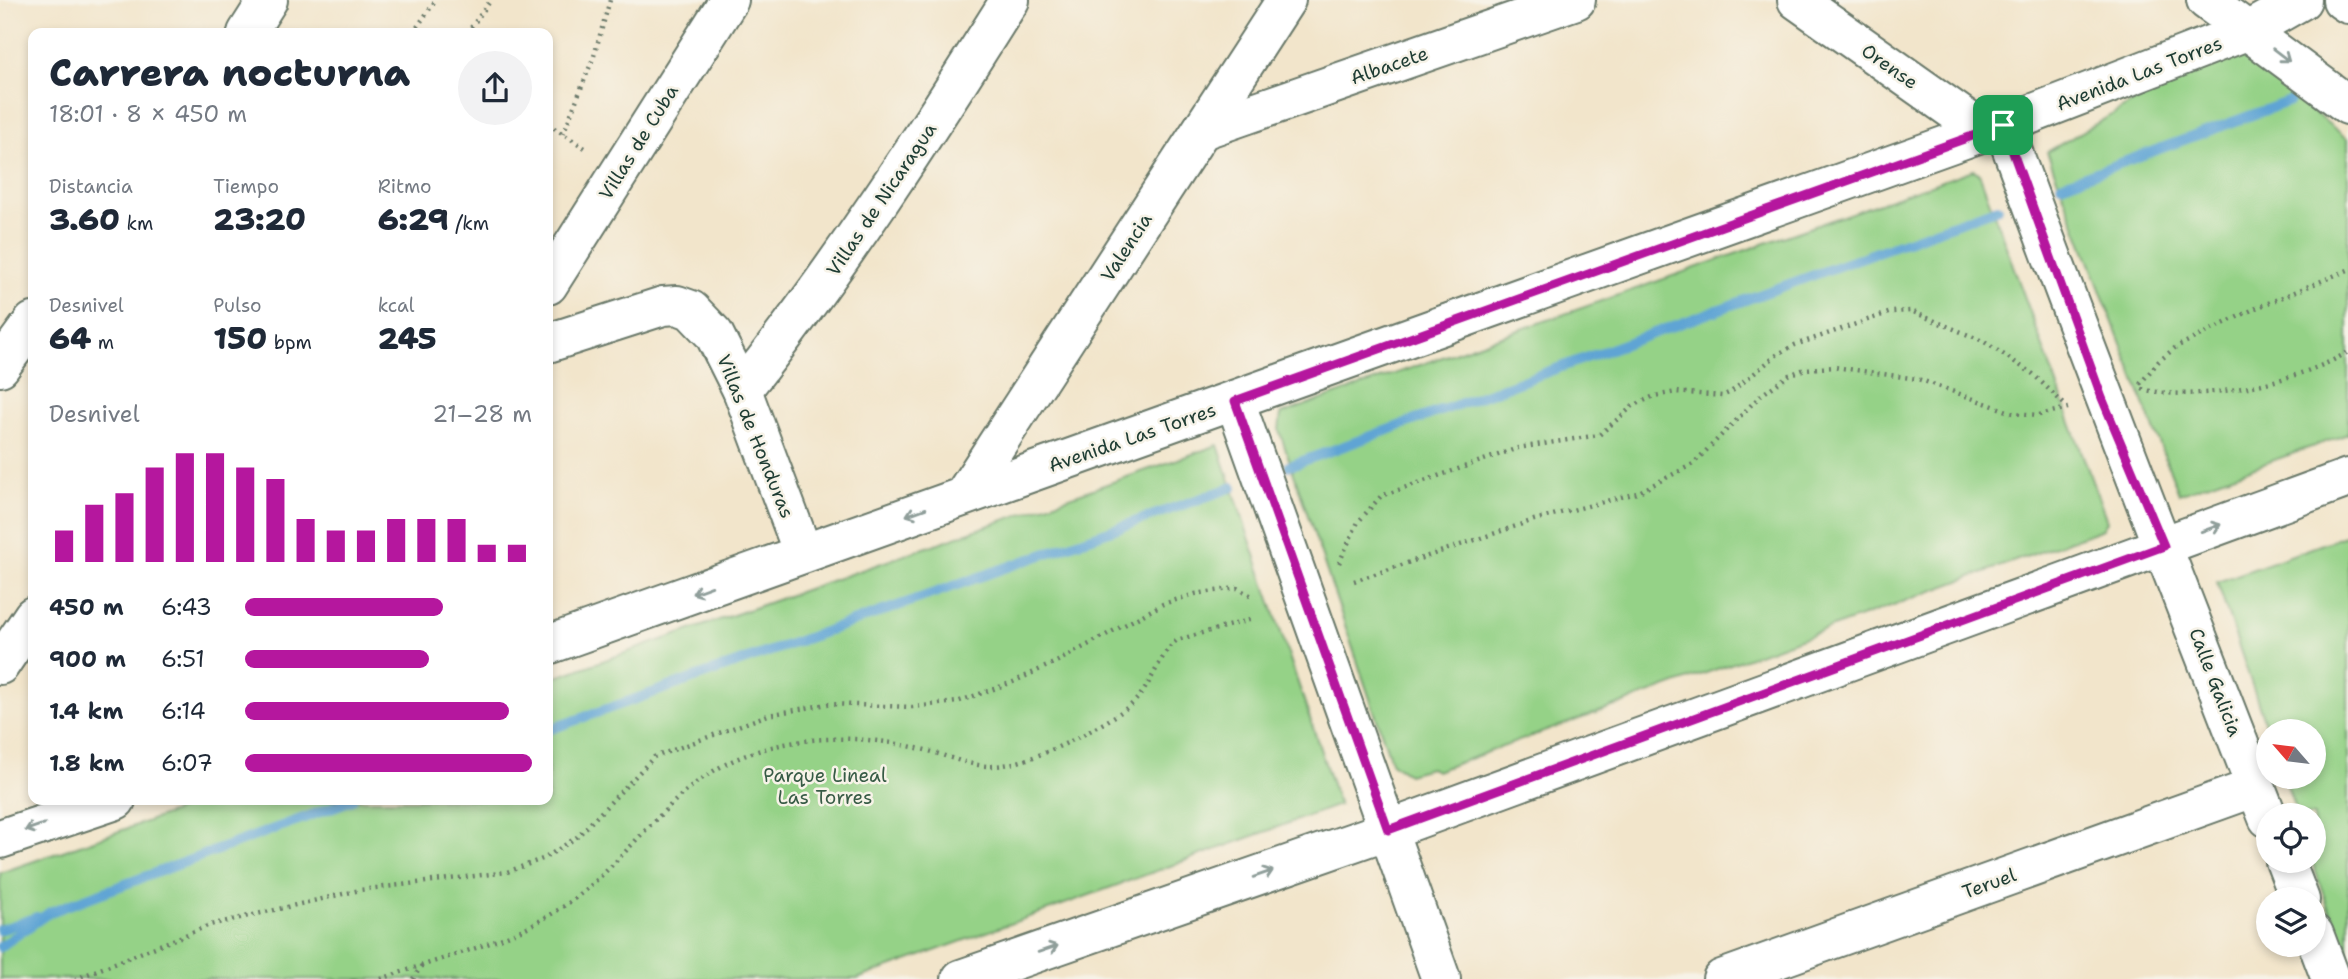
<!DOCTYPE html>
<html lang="es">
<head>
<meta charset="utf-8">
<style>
	body { margin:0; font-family:"Shantell Sans",sans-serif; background:#f2f2f3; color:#1f2937; height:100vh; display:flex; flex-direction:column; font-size:26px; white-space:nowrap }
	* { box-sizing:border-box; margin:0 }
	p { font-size:23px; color:#747a83 }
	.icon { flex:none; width:38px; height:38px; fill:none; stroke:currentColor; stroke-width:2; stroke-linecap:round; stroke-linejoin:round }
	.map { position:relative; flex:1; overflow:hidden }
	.details { position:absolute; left:28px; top:28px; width:525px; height:777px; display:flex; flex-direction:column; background:#fff; border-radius:14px; box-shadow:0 4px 10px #0003 }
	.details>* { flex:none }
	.needle { width:46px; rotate:298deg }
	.tools { position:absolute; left:2256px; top:719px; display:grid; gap:14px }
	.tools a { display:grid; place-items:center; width:70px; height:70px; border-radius:50%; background:#fff; box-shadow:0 4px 10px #0003; font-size:35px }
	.pin { position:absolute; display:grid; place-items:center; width:60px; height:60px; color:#fff; margin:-30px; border-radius:14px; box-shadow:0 4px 10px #0006 }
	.round { display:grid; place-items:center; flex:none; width:74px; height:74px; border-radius:37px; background:#f2f2f3 }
	.head { display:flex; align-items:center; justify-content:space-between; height:119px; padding:0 21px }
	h1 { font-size:38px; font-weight:800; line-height:52px }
	.figures { display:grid; grid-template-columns:repeat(3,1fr); gap:10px; height:119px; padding:7px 21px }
	.figures div { display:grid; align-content:center }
	.figures b { font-size:30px; font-weight:800 }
	.figures small { font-size:19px; font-weight:400 }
	.figures p { font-size:19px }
	.chart { height:196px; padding:14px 21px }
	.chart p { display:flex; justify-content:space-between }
	.chart svg { width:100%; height:126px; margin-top:7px; stroke:#b5179e; stroke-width:6 }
	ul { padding:0 21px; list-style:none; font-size:23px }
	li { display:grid; grid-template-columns:112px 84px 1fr; align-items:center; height:52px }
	li i { height:18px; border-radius:9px; background:#b5179e }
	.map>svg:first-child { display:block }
	.green { fill:#95d287; stroke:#5a885e; stroke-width:2 }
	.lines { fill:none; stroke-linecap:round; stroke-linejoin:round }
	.stream { stroke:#5ea4d4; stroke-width:10 }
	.minor-casing { stroke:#697869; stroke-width:42 }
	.path { stroke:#697869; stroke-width:4.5; stroke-dasharray:2 5; stroke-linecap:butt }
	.minor { stroke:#fff; stroke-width:38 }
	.oneway { stroke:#8f9e9a }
	.route-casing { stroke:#fff; stroke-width:14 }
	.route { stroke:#b5179e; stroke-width:9 }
	.labels { text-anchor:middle; stroke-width:5; stroke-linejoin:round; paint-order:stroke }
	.street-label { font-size:19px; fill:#1f3d34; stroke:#f7f3e8 }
	.park-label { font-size:19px; fill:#375b45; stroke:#f7f3e8 }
</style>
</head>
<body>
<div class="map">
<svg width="2348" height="979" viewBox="0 0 2348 979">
	<rect width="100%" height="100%" fill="#f7f3e8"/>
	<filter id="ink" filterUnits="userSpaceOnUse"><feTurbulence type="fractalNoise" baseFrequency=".0143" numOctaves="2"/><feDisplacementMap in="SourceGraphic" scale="14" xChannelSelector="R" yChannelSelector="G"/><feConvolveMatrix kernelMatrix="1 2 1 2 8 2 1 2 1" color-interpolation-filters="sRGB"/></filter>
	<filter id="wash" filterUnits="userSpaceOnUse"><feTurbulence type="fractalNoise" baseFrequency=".00686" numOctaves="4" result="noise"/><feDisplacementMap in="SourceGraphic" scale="28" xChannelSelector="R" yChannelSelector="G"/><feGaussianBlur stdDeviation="1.57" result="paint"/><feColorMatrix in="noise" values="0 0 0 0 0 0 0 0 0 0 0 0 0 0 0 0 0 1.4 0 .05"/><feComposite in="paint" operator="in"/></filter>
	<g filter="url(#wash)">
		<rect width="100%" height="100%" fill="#f2e5cb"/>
		<g class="green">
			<path d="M 2230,47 L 2348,139 L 2348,434 L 2179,494 L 2047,152 Z"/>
			<path d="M 1973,170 L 1979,173 L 2107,521 L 2103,529 L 1436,771 L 1430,768 L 1408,774 L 1392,764 L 1279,430 L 1281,414 Z"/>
			<path d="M 1218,445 L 1339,805 L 857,979 L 0,979 L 0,873 L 208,800 L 548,800 L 548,680 Z"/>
			<path d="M 2348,535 L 2348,965 L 2312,861 L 2314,816 L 2297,815 L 2284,777 L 2314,777 L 2314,732 L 2268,732 L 2217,582 Z"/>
		</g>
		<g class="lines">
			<g class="stream">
				<path d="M 2061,185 L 2290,101"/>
				<path d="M 1289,466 L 1998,208"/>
				<path d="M 548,730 L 1233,487"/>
				<path d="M 0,930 L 37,917"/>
				<path d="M 0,947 L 50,912 L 352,800"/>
			</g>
		</g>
	</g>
	<g filter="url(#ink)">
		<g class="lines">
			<defs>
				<g id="minor">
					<path d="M 1797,0 L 1984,132"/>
					<path d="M 2206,0 L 2348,105"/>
					<path d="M 2342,0 L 2348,4"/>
					<path d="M 247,33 L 268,0"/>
					<path d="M 2003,125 C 2088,357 2178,587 2268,818"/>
					<path d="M 1202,130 L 1576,0"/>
					<path d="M 548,285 L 729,0"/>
					<path d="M 548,343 L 663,306 L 677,305 L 691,310 L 714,334 L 742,390 L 803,553"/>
					<path d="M 0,367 L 33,322"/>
					<path d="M 742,390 C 840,266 926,134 1010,0"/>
					<path d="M 1235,401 L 1441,979"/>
					<path d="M 964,495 L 1286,0"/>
					<path d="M 548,645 L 2003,125 L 2249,30 L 2302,0"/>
					<path d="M 0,665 L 33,616"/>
					<path d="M 0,839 L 116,800"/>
					<path d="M 2285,861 L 2300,900"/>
					<path d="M 2314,934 L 2331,979"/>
					<path d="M 961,979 L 1388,830 L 2348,478"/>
					<path d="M 1722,979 L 2256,787"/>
				</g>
			</defs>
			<use href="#minor" class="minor-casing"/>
			<g class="path">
				<path d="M 413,33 L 436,0"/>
				<path d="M 467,33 L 491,0"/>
				<path d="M 548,124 L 588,150"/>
				<path d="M 563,134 L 594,56 L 610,0"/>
				<path d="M 2140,384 L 2158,362 L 2176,347 L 2256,308 L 2348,270"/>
				<path d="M 2142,389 C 2197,404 2301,381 2348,352"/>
				<path d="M 1339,563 L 1358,522 L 1381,496 L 1518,448 L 1599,435 L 1633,406 L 1654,396 L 1676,392 L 1722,396 L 1731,392 L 1778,354 L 1795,345 L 1891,312 L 1911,311 L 1983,341 L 2033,374 L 2066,406"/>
				<path d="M 1354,581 L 1534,520 L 1637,493 L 1693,464 L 1760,396 L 1789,375 L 1805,369 L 1835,367 L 1918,379 L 2013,413 L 2039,415 L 2068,408"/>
				<path d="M 75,979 L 210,925 L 360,890 L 507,872 L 545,858 L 577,837 L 654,757 L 768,715 L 828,704 L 913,707 L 957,702 L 1013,682 L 1058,661 L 1163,604 L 1195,594 L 1237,588 L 1254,597"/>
				<path d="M 381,979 C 443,957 513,942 567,904 C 632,859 671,781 749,754 C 804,734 865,735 921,749 C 943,754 965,765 988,766 C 1026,768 1097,730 1128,707 C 1153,688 1156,658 1177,640 L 1253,619"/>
				<path d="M 413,979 L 422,965"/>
			</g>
			<use href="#minor" class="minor"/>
		</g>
		<defs><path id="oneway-shaft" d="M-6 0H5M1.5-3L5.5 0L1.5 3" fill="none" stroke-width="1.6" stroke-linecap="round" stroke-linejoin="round" transform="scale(1.75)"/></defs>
		<g class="oneway">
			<use href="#oneway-shaft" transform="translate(2281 55) rotate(37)"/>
			<use href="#oneway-shaft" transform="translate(916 512) rotate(160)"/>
			<use href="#oneway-shaft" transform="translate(2211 528) rotate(-20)"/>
			<use href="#oneway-shaft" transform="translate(702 590) rotate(160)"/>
			<use href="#oneway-shaft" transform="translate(35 827) rotate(161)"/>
			<use href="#oneway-shaft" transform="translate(1263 874) rotate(-19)"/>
			<use href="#oneway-shaft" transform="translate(1048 949) rotate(-19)"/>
		</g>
	</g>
	<g class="lines" filter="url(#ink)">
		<defs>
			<path id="route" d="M 2003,125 L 2102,398 L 2164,546 L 1388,830 L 1235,401 Z"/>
		</defs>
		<use href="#route" class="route-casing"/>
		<use href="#route" class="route"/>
	</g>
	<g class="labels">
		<g class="street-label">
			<text transform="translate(1389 65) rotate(-19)" y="7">Albacete</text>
			<text transform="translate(1890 66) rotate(35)" y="7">Orense</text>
			<text transform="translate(2139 73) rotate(-21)" y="7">Avenida Las Torres</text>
			<text transform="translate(638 142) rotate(-58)" y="7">Villas de Cuba</text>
			<text transform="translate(881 199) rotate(-56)" y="7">Villas de Nicaragua</text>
			<text transform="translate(1126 247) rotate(-57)" y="7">Valencia</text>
			<text transform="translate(756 436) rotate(68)" y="7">Villas de Honduras</text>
			<text transform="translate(1132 437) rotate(-19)" y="7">Avenida Las Torres</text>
			<text transform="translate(2216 682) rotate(69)" y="7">Calle Galicia</text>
			<text transform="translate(1989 883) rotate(-20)" y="7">Teruel</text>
		</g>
		<g class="park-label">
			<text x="825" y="782">Parque Lineal<tspan x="825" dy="22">Las Torres</tspan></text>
		</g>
	</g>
</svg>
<div class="tools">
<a><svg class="needle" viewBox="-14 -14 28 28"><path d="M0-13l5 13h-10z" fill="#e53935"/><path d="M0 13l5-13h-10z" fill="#747a83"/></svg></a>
<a><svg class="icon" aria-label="locate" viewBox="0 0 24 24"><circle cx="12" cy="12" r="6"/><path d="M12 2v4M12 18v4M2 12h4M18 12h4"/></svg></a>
<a><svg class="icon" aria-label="layers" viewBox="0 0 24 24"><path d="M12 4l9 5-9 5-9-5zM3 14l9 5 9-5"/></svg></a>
</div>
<div class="pin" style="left:2003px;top:125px;background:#1e9e55"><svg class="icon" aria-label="arrive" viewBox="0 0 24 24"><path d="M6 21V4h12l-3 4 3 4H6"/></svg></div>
<section class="details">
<div class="head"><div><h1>Carrera nocturna</h1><p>18:01 · 8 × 450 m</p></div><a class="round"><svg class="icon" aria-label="share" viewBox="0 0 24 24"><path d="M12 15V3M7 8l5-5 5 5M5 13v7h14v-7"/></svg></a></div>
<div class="figures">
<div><p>Distancia</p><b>3.60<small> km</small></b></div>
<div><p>Tiempo</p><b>23:20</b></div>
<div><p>Ritmo</p><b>6:29<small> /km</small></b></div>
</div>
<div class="figures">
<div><p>Desnivel</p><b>64<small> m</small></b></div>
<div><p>Pulso</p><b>150<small> bpm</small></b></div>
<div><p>kcal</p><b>245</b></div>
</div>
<div class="chart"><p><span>Desnivel</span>21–28 m</p>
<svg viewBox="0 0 160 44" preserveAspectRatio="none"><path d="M5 44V33M15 44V24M25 44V20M35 44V11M45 44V6M55 44V6M65 44V11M75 44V15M85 44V29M95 44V33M105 44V33M115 44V29M125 44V29M135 44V29M145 44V38M155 44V38"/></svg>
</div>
<ul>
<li><b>450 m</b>6:43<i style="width:69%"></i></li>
<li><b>900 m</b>6:51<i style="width:64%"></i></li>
<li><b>1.4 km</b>6:14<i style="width:92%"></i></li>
<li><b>1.8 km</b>6:07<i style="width:100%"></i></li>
</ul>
</section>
</div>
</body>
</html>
